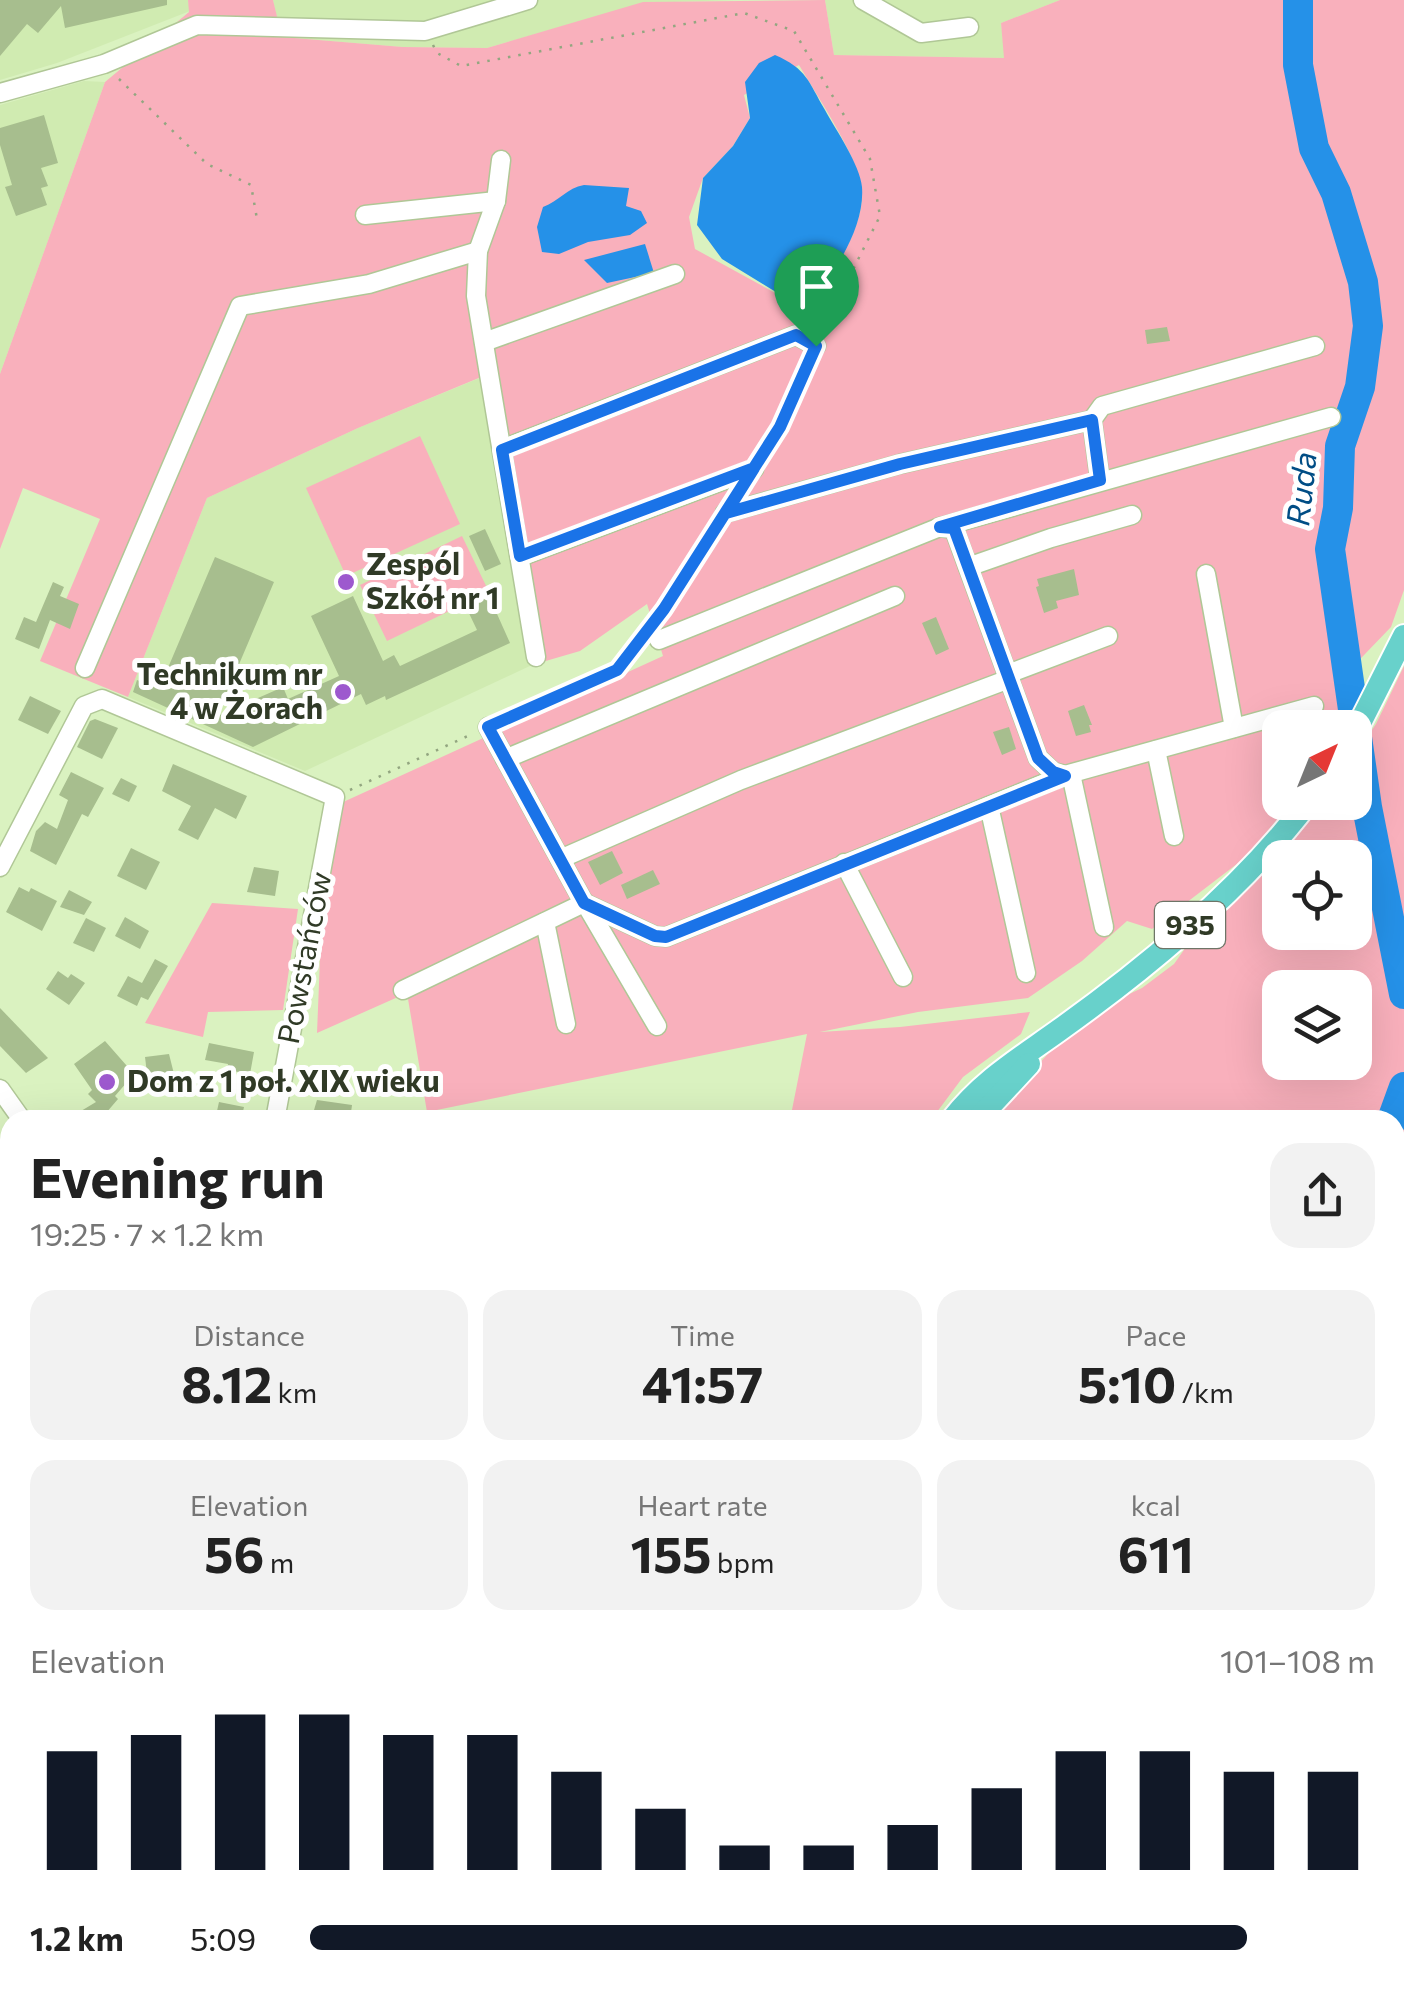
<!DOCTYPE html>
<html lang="en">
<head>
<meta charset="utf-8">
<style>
	body { margin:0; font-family:Commissioner,sans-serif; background:#f2f2f2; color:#222; height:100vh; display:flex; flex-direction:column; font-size:38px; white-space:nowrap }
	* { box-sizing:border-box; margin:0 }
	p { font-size:32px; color:#767676 }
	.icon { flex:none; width:55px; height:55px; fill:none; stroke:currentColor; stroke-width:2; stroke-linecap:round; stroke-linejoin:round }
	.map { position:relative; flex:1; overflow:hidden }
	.panel { position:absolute; left:0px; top:1110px; width:1405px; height:885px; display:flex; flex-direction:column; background:#fff; border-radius:30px 30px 0 0; box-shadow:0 10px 40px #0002 }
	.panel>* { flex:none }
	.needle { width:65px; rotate:43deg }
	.controls { position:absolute; left:1262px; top:710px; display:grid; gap:20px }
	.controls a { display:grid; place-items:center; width:110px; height:110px; border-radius:20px; background:#fff; box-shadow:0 10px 40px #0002; font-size:50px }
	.pin { position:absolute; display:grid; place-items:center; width:85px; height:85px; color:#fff; margin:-102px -42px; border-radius:50% 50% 50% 0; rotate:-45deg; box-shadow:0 0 10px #0007 }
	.pin .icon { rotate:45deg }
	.round { display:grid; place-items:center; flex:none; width:105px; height:105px; border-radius:30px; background:#f2f2f2 }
	.head { display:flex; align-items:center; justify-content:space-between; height:170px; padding:0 30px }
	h1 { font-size:55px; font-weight:700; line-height:75px }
	.metrics { display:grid; grid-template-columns:repeat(3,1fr); gap:15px; height:170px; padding:10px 30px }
	.metrics div { display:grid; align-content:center; border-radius:25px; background:#f2f2f2; text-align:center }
	.metrics b { font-size:50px; font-weight:700 }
	.metrics small { font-size:28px; font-weight:400 }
	.metrics p { font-size:28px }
	.chart { height:280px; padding:20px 30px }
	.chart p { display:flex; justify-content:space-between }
	.chart svg { width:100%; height:180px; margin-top:10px; stroke:#111827; stroke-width:6 }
	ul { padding:0 30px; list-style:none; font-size:32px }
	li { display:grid; grid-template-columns:160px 120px 1fr; align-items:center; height:75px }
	li i { height:25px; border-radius:12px; background:#111827 }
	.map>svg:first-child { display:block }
	.built { fill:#d0ebb1 }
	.green { fill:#f9b0bc; fill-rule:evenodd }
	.water { fill:#2591e8 }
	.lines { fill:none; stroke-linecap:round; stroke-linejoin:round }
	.river { stroke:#2591e8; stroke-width:30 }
	.building { fill:#a7be8e }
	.minor-casing { stroke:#b0c796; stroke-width:21 }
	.major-casing { stroke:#fff; stroke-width:26 }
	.path { stroke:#93a680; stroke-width:2.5; stroke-dasharray:2.5 8; stroke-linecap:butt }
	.minor { stroke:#fff; stroke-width:18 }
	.major { stroke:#68d1cb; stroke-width:22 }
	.rail { stroke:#839471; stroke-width:5; stroke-dasharray:5 10; stroke-linecap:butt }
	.route-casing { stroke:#fff; stroke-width:20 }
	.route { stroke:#1a73e8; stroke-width:12 }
	.poi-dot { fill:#9d59ce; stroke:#fff; stroke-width:4 }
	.labels { text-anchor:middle; stroke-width:10; stroke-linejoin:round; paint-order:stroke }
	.shield { fill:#fff; stroke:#6e7567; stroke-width:2.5 }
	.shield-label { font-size:28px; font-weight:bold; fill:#303a26 }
	.poi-label { font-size:30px; font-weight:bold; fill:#303a26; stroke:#fff; text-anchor:start }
	.street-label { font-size:30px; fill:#303a26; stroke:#fff }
	.water-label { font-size:32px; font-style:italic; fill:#004d85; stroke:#fff }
</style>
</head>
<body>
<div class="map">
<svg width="1404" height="1995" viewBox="0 0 1404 1995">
	<rect width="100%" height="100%" fill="#daf2c0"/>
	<g class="built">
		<path d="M 0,0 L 188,0 L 190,11 L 57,63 L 0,80 Z"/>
		<path d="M 273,0 L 734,0 L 643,3 L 487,48 L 403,47 L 281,37 Z"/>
		<path d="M 825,0 L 1060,0 L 1001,23 L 1005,58 L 834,55 Z"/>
		<path d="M 84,81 L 105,82 L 0,374 L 0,105 Z"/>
		<path d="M 487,375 L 532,665 L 305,771 L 128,697 L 207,498 L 358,428 Z"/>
		<path d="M 1404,1486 L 1404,1585 L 1395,1607 L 1395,1505 Z"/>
		<path d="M 1177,1985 L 1263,1985 L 1260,1995 L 1173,1995 Z"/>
	</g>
	<g class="green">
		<path d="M 188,0 L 273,0 L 282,37 L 403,47 L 487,48 L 643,2 L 825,0 L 834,55 L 1004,58 L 1001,23 L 1060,0 L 1404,0 L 1404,590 L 1391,627 L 1339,681 L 1342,727 L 1280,728 L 1280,802 L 1291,803 L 1246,857 L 1152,929 L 1127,921 L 1082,961 L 1028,998 L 918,1012 L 820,1032 L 900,1027 L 1030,1012 L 1021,1034 L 963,1077 L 931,1120 L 790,1120 L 807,1034 L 427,1112 L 407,993 L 317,1033 L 322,910 L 341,803 L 663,656 L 647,604 L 580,651 L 532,665 L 486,375 L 358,428 L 207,498 L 128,697 L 40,661 L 100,519 L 23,488 L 0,549 L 0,374 L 105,82 L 189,12 ZM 799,65 C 816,94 856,154 861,185 C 868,221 834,272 814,300 L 788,300 L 695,249 L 689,217 L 703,178 L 733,146 L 750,118 L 744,95 Z"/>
		<path d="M 420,436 L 460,524 L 346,576 L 306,488 Z"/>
		<path d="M 462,536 L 489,592 L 387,641 L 360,585 Z"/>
		<path d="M 1404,666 L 1404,1367 L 1395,1389 L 1395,1120 L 987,1120 L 1057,1044 L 1104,1006 L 1142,988 L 1174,964 L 1196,933 L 1290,843 L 1321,803 L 1355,802 L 1355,755 L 1376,724 ZM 1280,858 L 1355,858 L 1355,932 L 1280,932 ZM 1280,988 L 1355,988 L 1355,1062 L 1280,1062 Z"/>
		<path d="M 212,903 L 298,909 L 283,1010 L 208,1012 L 203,1037 L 145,1023 Z"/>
		<path d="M 1395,1629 L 1404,1639 L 1404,1995 L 1260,1995 L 1263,1985 L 1395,1985 Z"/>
		<path d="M 911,1985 L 1177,1985 L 1173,1995 L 911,1995 Z"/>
	</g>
	<g class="water">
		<path d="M 775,55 C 807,69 808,81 825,110 C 836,130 860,165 862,187 C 865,227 836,269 814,300 L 789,300 L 722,259 L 697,225 L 703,178 L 733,146 L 750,118 L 745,82 L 759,63 Z"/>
		<path d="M 584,185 L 629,188 L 626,206 L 641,211 L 647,223 L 630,235 L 588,242 L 559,254 L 542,252 L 537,227 L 543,207 C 559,201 567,188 584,185 Z"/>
		<path d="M 645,244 L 654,273 L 607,283 L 584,260 Z"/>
	</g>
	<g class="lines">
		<g class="river">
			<path d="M 1298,0 L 1298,65 L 1314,148 L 1336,193 L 1363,282 L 1368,326 L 1360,387 L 1340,446 L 1338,508 L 1330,549 L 1367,807 L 1404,994"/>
			<path d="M 1392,1120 L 1404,1087"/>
			<path d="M 1395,1655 L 1404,1663"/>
		</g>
	</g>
	<g class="building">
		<path d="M 0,0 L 167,0 L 167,5 L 65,28 L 61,6 L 38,33 L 27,24 L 0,56 Z"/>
		<path d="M 44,115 L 58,163 L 41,168 L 48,186 L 41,188 L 47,205 L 16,216 L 5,187 L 12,185 L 0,145 L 0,128 Z"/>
		<path d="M 1167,327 L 1170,341 L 1147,344 L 1145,330 Z"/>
		<path d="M 485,529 L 501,564 L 485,571 L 469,536 Z"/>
		<path d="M 215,557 L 274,582 L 217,716 L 283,687 L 288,699 L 339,676 L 311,616 L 353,596 L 383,661 L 394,655 L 400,666 L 477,630 L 466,607 L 489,596 L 510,643 L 386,700 L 385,696 L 366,705 L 361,694 L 253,747 L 133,692 L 137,680 L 159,689 Z"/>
		<path d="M 1074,569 L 1079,595 L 1056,601 L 1058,608 L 1044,613 L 1036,587 L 1039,586 L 1037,579 Z"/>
		<path d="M 53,582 L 64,587 L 60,596 L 79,604 L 70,629 L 50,620 L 39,649 L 15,639 L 24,617 L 36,622 Z"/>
		<path d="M 936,617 L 949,649 L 936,655 L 922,623 Z"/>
		<path d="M 30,696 L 61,711 L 48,734 L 18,720 Z"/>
		<path d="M 1084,705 L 1092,725 L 1089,725 L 1091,732 L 1076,736 L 1068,711 Z"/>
		<path d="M 95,719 L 118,728 L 102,759 L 77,747 L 90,721 Z"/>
		<path d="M 1009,727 L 1016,749 L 1002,755 L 993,732 Z"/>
		<path d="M 173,764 L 247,796 L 236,819 L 215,808 L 198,840 L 178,830 L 191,806 L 162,791 Z"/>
		<path d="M 71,772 L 104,788 L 88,817 L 82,814 L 56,865 L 30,851 L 36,831 L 45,822 L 57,829 L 68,800 L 59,795 Z"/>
		<path d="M 121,778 L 137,786 L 129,802 L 112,794 Z"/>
		<path d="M 131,848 L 160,862 L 146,890 L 117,876 Z"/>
		<path d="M 612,851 L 623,873 L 600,885 L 588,862 Z"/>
		<path d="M 254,867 L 279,871 L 275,896 L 247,892 Z"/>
		<path d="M 653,870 L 660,884 L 627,899 L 621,885 Z"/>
		<path d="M 19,887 L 29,892 L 31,888 L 57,901 L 42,931 L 6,912 Z"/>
		<path d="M 69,890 L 92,902 L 84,915 L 60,907 Z"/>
		<path d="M 125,917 L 149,931 L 140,949 L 115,936 Z"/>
		<path d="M 86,918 L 106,928 L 94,952 L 73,943 Z"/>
		<path d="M 155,959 L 168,966 L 148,1000 L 141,997 L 137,1006 L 117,996 L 128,976 L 142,983 Z"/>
		<path d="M 58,971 L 68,978 L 71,974 L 85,983 L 69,1005 L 46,989 Z"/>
		<path d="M 0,1008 L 48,1058 L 26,1073 L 0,1046 Z"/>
		<path d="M 105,1041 L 134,1074 L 115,1096 L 118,1099 L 100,1120 L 66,1120 L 96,1102 L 88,1094 L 92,1090 L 74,1064 Z"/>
		<path d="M 209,1043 L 254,1052 L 250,1074 L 227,1070 L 228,1064 L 205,1060 Z"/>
		<path d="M 169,1054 L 175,1078 L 148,1082 L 145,1057 Z"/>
		<path d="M 317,1100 L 352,1105 L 350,1120 L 311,1120 Z"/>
		<path d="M 219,1102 L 244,1107 L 241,1120 L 215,1120 Z"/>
	</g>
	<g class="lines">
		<defs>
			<g id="minor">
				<path d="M 863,0 L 921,33 L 969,27"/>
				<path d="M 0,93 L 104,64 L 197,25 L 425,31 L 528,0"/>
				<path d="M 501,160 L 496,201 L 478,251 L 476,296 L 536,657"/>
				<path d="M 365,215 L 496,201"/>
				<path d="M 484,342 L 675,274"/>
				<path d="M 502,449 L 796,335 L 816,346"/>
				<path d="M 1100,481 L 1092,420 L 1102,406 L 1315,346"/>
				<path d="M 725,513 L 900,464 L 1092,420"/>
				<path d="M 941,527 L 1331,417"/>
				<path d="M 520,557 L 754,469"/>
				<path d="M 968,567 L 1051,538 L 1132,515"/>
				<path d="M 1206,574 L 1234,728"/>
				<path d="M 659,640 L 940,527 L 954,529 L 1038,758 L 1053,772 L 1065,775"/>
				<path d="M 85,668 L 240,306 L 369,284 L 478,251"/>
				<path d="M 1008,674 L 1108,636"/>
				<path d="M 1156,750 L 1174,836"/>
				<path d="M 505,759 L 895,596"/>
				<path d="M 1071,774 L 1104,927"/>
				<path d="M 989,806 L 1026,973"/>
				<path d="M 560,859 L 741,780 L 1009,679"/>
				<path d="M 844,863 L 903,977"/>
				<path d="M 0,867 L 84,706 L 102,699 L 335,797 L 275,1120"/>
				<path d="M 584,903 L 655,936 L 666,937 L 1065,775 L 1314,706"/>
				<path d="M 585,903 L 657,1026"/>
				<path d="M 545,922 L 566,1024"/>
				<path d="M 403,990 L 584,903 L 488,727"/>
				<path d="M 0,1089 L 22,1120"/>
				<path d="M 0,1241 L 10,1238"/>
				<path d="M 0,1254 L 10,1255"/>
				<path d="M 0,1393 L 10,1396"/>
				<path d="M 1398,1426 L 1399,1398 L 1404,1387"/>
				<path d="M 0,1579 L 10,1571"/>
				<path d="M 0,1920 L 10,1921"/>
				<path d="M 81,1995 L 82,1985"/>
				<path d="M 424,1995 L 427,1985"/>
			</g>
			<g id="major">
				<path d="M 1355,733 L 1404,636"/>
				<path d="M 952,1120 C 982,1081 1019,1059 1058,1031 C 1148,967 1241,890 1308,802"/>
				<path d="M 977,1120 L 1029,1064"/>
				<path d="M 897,1985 L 897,1995"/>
				<path d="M 781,1995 L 809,1985"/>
			</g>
		</defs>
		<use href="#minor" class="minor-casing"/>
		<use href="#major" class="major-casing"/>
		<g class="path">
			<path d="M 433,45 L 437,53 L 461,66 L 744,13 L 794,31 L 870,159 L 880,216 L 822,331"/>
			<path d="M 119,79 L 207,164 L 251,185 L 257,219"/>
			<path d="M 764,453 L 781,427 L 809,361"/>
			<path d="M 652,624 L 717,527"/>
			<path d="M 505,720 L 617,670 L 641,638"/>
			<path d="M 350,790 L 470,735"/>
		</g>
		<use href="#minor" class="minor"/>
		<use href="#major" class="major"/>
		<g class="rail">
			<path d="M 1395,1517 L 1404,1497"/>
			<path d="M 1395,1555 L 1404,1535"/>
			<path d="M 1395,1590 L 1404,1570"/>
			<path d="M 1196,1995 L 1201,1985"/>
		</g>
	</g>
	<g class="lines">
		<defs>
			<path id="route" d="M 816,346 L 780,427 L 664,609 L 617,670 L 488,727 L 584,903 L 655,936 L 666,937 L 1065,776 L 1053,772 L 1038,758 L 954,528 L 940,527 L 1100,480 L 1092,420 L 900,464 L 726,513 L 754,468 L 520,556 L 502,450 L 796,335 L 816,346"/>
		</defs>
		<use href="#route" class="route-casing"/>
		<use href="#route" class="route"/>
	</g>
	<g class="poi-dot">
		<circle cx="346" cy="582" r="10"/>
		<circle cx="343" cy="692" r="10"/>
		<circle cx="107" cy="1082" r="10"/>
	</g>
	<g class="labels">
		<rect class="shield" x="1155" y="902" width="70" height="46" rx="8"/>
		<g class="shield-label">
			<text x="1190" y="935">935</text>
		</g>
		<g class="poi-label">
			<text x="366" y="575">Zespól<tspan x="366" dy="34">Szkół nr 1</tspan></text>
			<text x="323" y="685" text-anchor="end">Technikum nr<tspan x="323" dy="34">4 w Żorach</tspan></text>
			<text x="127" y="1092">Dom z 1 poł. XIX wieku</text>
		</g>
		<g class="street-label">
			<text transform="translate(305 958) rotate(-79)" y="10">Powstańców</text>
		</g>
		<g class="water-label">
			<text transform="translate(1302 489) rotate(-84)" y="11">Ruda</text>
		</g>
	</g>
</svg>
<div class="controls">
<a><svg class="needle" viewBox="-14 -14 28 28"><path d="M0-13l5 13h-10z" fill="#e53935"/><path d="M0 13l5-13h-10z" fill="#767676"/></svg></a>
<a><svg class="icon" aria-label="locate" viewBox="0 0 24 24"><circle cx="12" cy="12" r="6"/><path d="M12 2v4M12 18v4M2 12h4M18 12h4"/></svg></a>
<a><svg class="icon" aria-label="layers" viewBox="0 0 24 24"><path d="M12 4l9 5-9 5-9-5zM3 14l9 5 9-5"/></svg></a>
</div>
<div class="pin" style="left:816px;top:346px;background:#1e9e55"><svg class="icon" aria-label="arrive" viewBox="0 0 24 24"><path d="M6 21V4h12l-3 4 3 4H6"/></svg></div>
<section class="panel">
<div class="head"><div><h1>Evening run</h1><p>19:25 · 7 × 1.2 km</p></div><a class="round"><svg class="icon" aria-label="share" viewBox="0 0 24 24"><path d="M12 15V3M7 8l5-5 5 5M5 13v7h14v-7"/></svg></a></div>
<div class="metrics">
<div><p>Distance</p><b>8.12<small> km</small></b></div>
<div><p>Time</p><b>41:57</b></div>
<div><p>Pace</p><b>5:10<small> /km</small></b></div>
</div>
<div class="metrics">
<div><p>Elevation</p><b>56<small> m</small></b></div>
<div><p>Heart rate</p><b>155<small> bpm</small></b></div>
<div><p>kcal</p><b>611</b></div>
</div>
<div class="chart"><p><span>Elevation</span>101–108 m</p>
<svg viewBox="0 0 160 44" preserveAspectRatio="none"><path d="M5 44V15M15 44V11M25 44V6M35 44V6M45 44V11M55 44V11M65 44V20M75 44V29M85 44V38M95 44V38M105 44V33M115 44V24M125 44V15M135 44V15M145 44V20M155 44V20"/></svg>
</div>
<ul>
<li><b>1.2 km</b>5:09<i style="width:88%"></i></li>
</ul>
</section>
</div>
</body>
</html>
